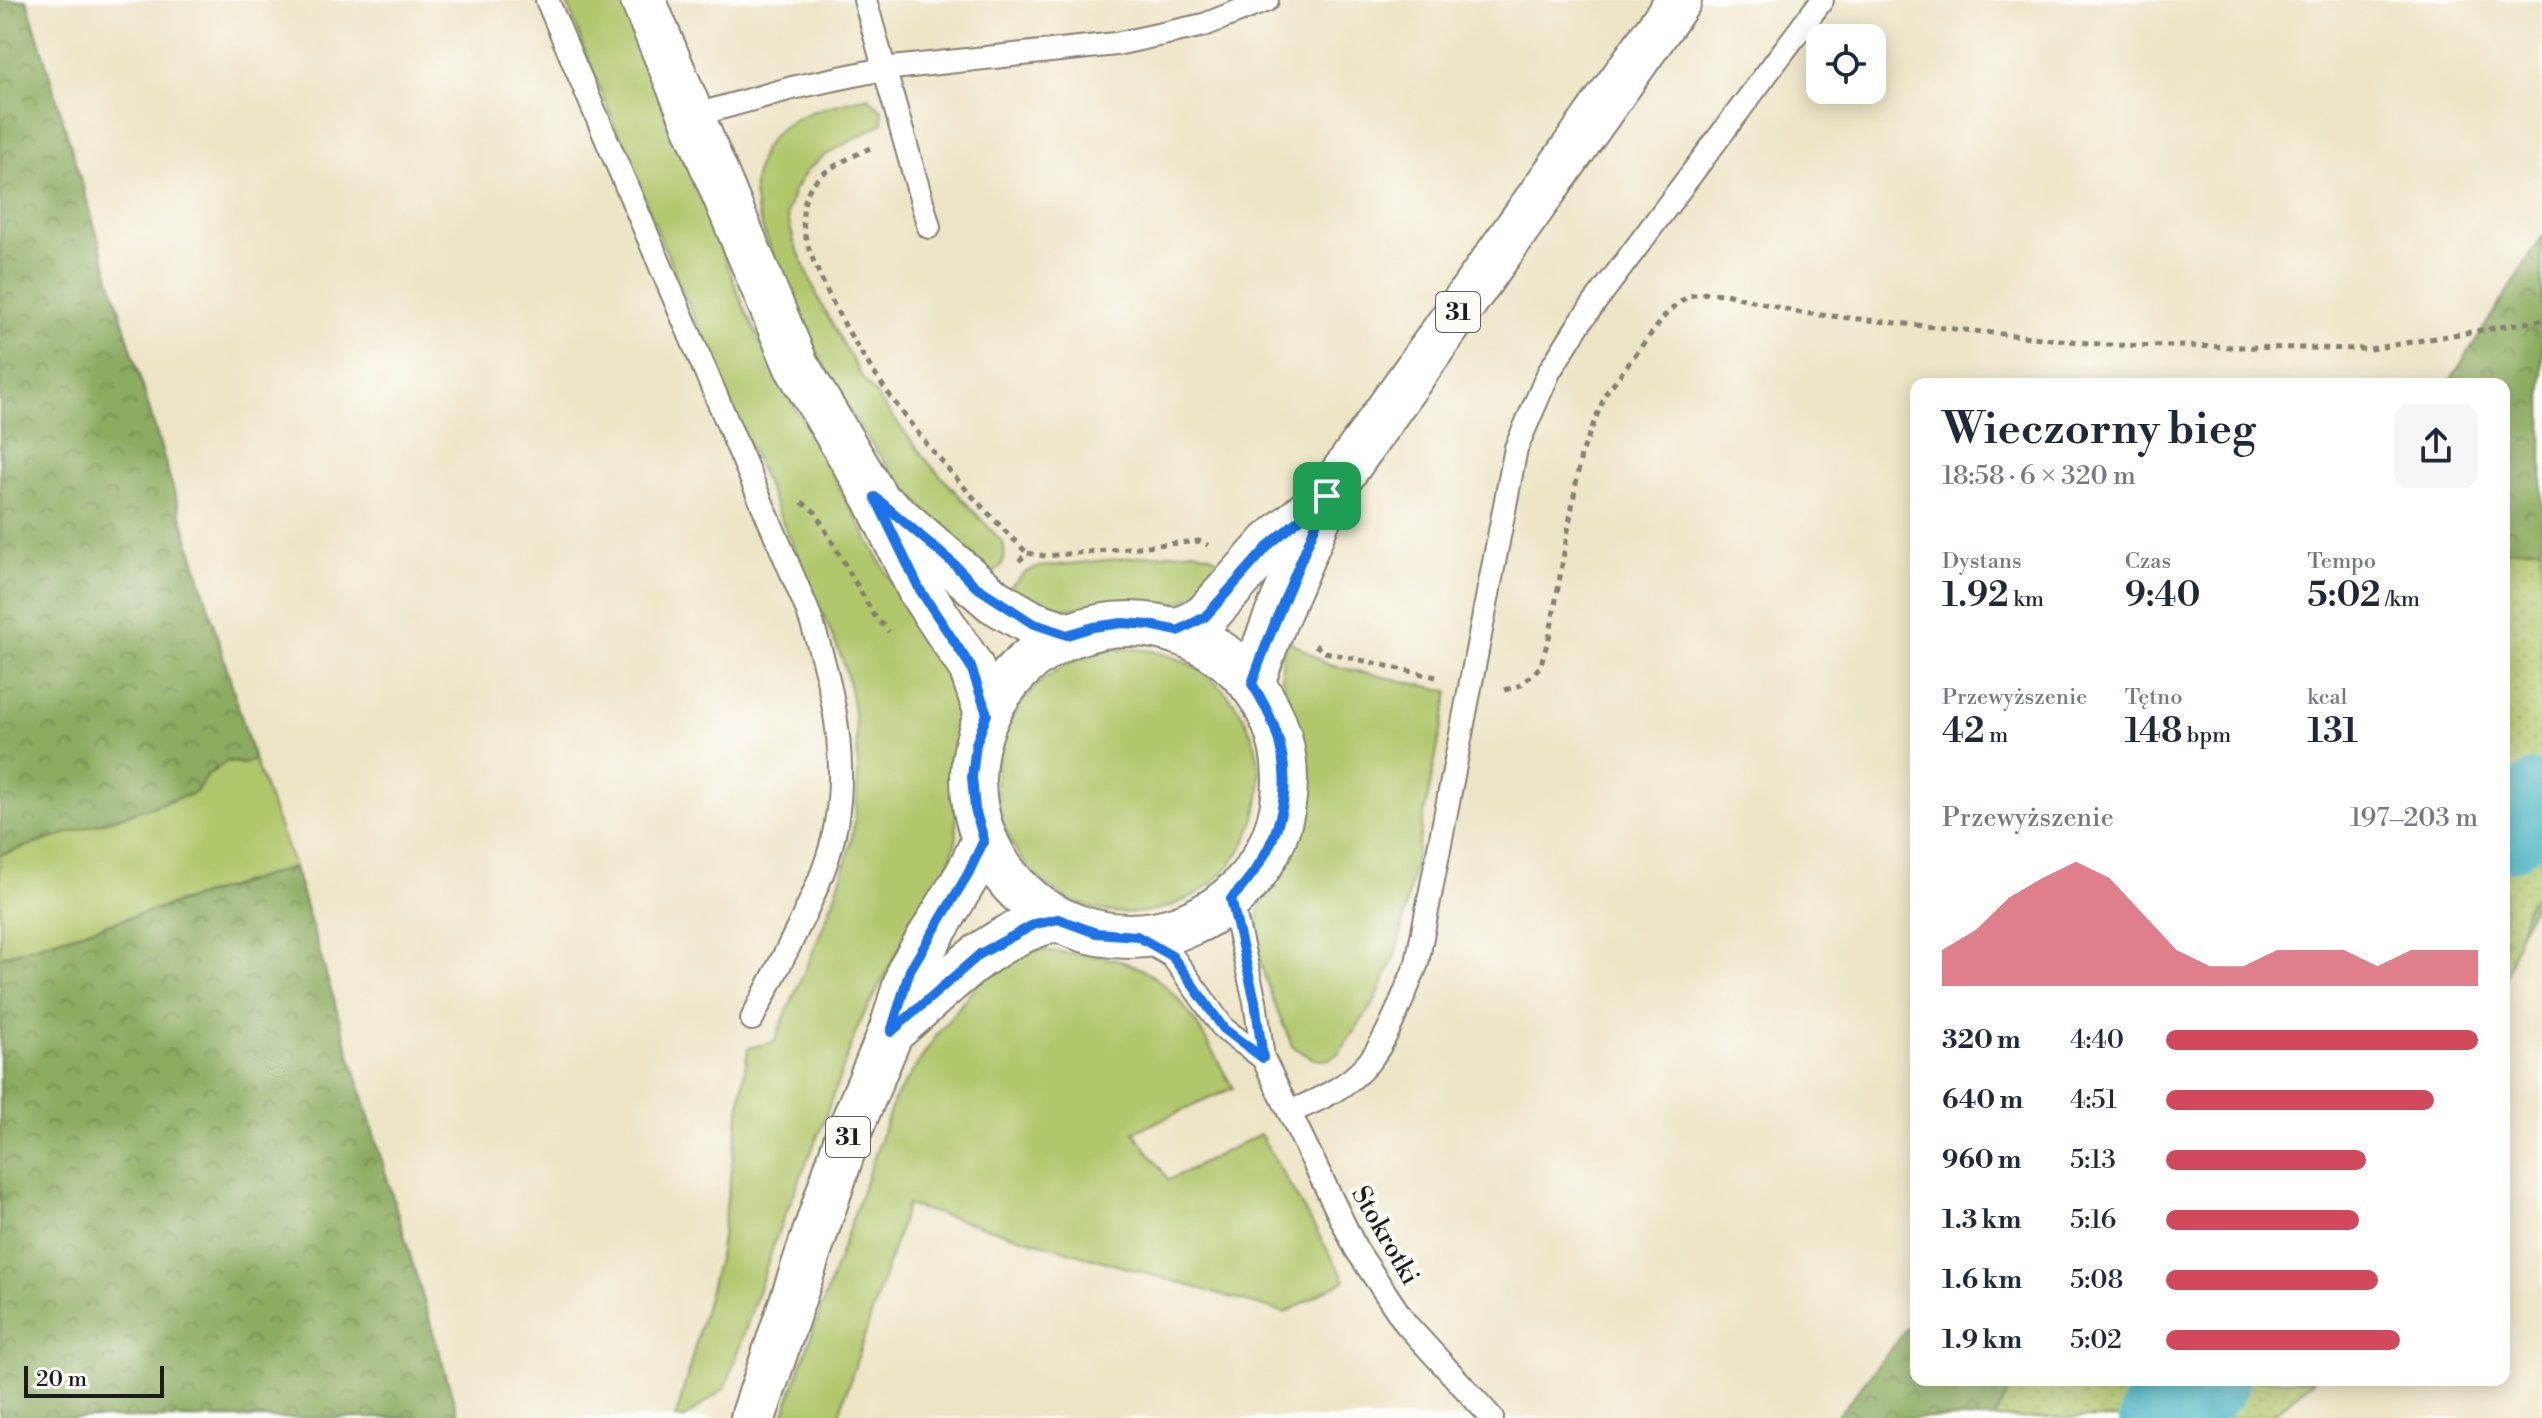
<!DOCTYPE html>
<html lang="pl">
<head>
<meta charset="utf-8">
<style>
	body { margin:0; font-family:"Libre Bodoni",serif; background:#f6f6f7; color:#1f2937; height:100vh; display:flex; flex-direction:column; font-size:30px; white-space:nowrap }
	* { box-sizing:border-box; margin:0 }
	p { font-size:26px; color:#747a83 }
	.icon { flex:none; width:44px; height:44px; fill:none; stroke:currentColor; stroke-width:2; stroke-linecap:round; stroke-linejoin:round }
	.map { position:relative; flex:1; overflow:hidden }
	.side { position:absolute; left:1910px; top:378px; width:600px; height:1008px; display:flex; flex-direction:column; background:#fff; border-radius:16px; box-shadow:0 4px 20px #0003 }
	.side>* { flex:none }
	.tools { position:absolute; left:1806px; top:24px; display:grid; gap:16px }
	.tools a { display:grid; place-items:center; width:80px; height:80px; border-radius:16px; background:#fff; box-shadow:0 4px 20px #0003; font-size:40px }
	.scale { position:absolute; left:24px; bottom:20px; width:140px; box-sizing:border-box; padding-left:8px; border:4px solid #1c1c1c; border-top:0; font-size:22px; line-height:28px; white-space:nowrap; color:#1c1c1c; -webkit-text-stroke:6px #fdfcf7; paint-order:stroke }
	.pin { position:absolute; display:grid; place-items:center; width:68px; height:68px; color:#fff; margin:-34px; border-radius:16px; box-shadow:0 4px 12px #0006 }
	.round { display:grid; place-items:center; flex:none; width:84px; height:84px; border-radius:16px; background:#f6f6f7 }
	.head { display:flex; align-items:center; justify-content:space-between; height:136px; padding:0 32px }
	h1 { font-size:44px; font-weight:600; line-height:60px }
	.stats { display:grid; grid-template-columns:repeat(3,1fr); gap:12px; height:136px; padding:8px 32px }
	.stats div { display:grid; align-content:center }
	.stats b { font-size:34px; font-weight:600 }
	.stats small { font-size:22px; font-weight:400 }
	.stats p { font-size:22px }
	.chart { height:224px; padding:16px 32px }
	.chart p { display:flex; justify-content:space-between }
	.chart svg { width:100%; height:144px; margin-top:8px; fill:#d1495b; opacity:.7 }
	ul { padding:0 32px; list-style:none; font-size:26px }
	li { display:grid; grid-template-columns:128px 96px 1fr; align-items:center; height:60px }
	li i { height:20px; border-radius:10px; background:#d1495b }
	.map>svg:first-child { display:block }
	.grass { fill:#b1c76c; stroke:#667244; stroke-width:2 }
	.forest { fill:url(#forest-crowns); stroke:#54643e; stroke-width:2 }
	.park { fill:url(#park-dots); stroke:#667244; stroke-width:2 }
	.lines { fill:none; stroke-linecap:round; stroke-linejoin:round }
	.river { stroke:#46b3c2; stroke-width:84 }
	.lane-casing { stroke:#848070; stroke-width:26 }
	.secondary-casing { stroke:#848070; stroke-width:48 }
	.primary-casing { stroke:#848070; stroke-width:48 }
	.path { stroke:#848070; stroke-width:5; stroke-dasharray:6 6; stroke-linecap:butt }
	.lane { stroke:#fff; stroke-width:22 }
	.secondary { stroke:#fff; stroke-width:44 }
	.primary { stroke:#fff; stroke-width:44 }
	.route-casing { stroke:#fff; stroke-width:16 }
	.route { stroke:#1a73e8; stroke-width:10 }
	.labels { text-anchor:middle; stroke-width:8; stroke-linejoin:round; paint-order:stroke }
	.shield { fill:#fdfcf7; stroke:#605f5e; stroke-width:2 }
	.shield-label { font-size:24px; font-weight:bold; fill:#1c1c1c }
	.street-label { font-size:26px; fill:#1c1c1c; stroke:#fdfcf7 }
</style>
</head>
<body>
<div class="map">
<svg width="2542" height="1418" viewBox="0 0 2542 1418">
	<defs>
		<pattern id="forest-crowns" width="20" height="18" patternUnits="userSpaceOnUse" patternTransform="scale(2)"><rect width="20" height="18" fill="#8cac60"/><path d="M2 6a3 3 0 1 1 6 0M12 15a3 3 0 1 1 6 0" fill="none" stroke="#728b4e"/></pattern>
		<pattern id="park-dots" width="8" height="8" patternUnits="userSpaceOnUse" patternTransform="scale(2)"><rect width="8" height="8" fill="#b1c76c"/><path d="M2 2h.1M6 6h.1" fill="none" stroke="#98aa5d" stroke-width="1.8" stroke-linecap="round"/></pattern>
	</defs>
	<rect width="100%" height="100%" fill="#fdfcf7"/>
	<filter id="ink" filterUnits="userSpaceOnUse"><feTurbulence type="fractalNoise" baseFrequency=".0125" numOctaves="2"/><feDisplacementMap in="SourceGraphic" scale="16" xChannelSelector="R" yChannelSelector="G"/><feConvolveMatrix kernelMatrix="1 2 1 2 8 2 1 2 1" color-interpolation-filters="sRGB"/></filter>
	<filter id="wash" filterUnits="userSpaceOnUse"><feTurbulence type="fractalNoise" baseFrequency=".006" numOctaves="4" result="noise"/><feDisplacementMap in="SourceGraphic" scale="32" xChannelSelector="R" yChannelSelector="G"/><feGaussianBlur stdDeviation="1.8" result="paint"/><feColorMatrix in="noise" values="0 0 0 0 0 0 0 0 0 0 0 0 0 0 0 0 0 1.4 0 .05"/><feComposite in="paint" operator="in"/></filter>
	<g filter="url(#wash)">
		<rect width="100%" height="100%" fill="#ede4c5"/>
		<g class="grass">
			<path d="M 566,0 L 622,0 L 746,312 L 786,392 L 904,604 L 936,639 L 961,699 L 962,716 L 954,782 L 957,837 L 948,869 L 912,925 L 860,1022 L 821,1128 L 778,1232 L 726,1387 L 685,1418 L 676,1418 L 720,1251 L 748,1048 L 774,1042 C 798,984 827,925 845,865 C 864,804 861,718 842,658 C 747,440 649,222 566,0 Z"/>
			<path d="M 868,97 L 882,110 L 883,123 L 824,156 L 807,170 L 793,192 L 787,214 L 794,242 L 822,306 L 861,376 L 928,462 L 1003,543 C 1007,559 1004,564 992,575 C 954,539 915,502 883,460 C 840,402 809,339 781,273 C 770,247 757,221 754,192 C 753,180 758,162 763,151 C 781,113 832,106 868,97 Z"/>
			<path d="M 1193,551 L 1210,555 L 1224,564 L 1197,595 L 1179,603 L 1160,605 L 1059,608 L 1040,604 L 1008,589 L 1026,572 L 1039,567 Z"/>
			<path d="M 1286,639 L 1329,665 L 1449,691 L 1397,951 L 1374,1003 L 1339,1053 L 1327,1060 L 1314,1059 L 1292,1046 C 1276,1004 1246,952 1261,906 C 1268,887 1281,871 1290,853 C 1299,835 1304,813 1304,794 C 1305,774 1303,753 1298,733 C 1288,697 1275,679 1286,639 Z"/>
			<circle cx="1128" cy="781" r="132"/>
			<path d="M 254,759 L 294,867 L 0,957 L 0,855 L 195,793 L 207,775 L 228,761 L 244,764 Z"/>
			<path d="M 1042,950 C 1067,953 1092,954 1116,960 C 1179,974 1203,1037 1233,1088 L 1134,1132 L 1169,1180 L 1260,1134 L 1345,1280 L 1285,1313 L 907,1205 L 838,1418 L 794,1418 L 784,1414 L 894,1100 L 938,1033 L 987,972 L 1016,954 Z"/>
		</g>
		<g class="forest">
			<path d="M 0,0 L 27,0 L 254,759 L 244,764 L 228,761 L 207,775 L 195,793 L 0,855 Z"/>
			<path d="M 2542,237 L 2542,891 L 2504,962 L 2504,384 L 2448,384 Z"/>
			<path d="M 294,867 L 459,1418 L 0,1418 L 0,957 Z"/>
			<path d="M 1916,1317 L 1916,1380 L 2159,1380 L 2130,1418 L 1836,1418 Z"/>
		</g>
		<g class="park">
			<path d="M 2542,548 L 2542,889 L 2528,903 L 2504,986 L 2504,550 Z"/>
			<path d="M 2015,1380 L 2314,1380 L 2269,1418 L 1994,1418 Z"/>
		</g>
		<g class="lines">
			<g class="river">
				<path d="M 2504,831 L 2542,801"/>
				<path d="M 2161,1418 L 2207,1380"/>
			</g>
		</g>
	</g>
	<g filter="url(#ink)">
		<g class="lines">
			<defs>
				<g id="lane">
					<path d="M 547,0 L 807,609 C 836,691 856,786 823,871 C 804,921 776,970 752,1019"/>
					<path d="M 865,0 L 929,227"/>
					<path d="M 692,116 L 792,88 L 883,69 L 1116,44 L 1204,25 L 1267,0"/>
					<path d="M 1231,899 L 1255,1001 L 1263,1058 L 1356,1249 L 1406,1324 L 1492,1418"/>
					<path d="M 1137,936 L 1172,956 L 1224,1029 L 1263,1058"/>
					<path d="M 1289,1112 C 1317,1101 1348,1087 1368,1063 C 1388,1039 1405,992 1417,963 L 1516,448 L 1549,372 L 1581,321 L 1822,0"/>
				</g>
				<g id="secondary">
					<path d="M 643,0 L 796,365 L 875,497 L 920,590 L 971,667 L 987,714"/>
					<path d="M 888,509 L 994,601 L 1032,623 L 1067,635"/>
				</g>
				<g id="primary">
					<circle cx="1129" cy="780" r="156"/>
					<path d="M 1178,631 L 1205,617 L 1270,544 L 1325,498"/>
					<path d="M 1252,684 C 1272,619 1303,560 1327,496 L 1679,0"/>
					<path d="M 891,1032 C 943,989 989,933 1058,919"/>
					<path d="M 753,1418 L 849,1132 L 891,1032 L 910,970 L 968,874 L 984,840"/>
				</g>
			</defs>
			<use href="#lane" class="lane-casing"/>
			<use href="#secondary" class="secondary-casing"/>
			<use href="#primary" class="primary-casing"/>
			<g class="path">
				<path d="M 870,148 C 850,158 816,171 807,194 C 795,225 812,258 825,287 C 874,389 947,473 1027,553"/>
				<path d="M 802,502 L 815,512 L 874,615 L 889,632"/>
				<path d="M 1019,561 L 1027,553 L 1046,556 L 1199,541 L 1208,545"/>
				<path d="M 1315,645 L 1325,652 L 1436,677"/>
				<path d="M 1505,690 L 1521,685 L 1540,667 L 1550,634 L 1581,455 L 1606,393 L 1667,313 L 1688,296 L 1707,293 L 1725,294 L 1801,313 L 2108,345 L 2370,349 L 2542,320"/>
			</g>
			<use href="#lane" class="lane"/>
			<use href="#secondary" class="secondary"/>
			<use href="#primary" class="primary"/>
		</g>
	</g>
	<g class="lines" filter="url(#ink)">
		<defs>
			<path id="route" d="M 1327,496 C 1303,560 1273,620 1252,684 C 1302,760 1294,834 1231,899 L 1255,1001 L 1263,1058 L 1224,1029 L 1172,956 L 1137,936 L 1096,933 L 1058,919 L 1035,924 L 980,954 L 891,1032 L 910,970 L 968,874 L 984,840 L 975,809 L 972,777 L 976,744 L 987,714 L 971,667 L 920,590 L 875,497 L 955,565 L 975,586 L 1032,623 L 1067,635 L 1093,627 L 1122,623 L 1150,625 L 1178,631 L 1205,617 L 1270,544 Z"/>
		</defs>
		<use href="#route" class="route-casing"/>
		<use href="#route" class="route"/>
	</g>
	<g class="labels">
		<g class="shield">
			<rect x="1436" y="292" width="44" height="40" rx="6"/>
			<rect x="826" y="1117" width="44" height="40" rx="6"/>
		</g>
		<g class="shield-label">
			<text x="1458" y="320">31</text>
			<text x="848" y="1145">31</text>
		</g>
		<g class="street-label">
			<text transform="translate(1386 1235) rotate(60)" y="9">Stokrotki</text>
		</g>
	</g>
</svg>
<div class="tools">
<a><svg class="icon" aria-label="locate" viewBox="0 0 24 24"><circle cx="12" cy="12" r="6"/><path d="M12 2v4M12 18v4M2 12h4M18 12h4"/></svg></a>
</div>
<div class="scale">20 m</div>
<div class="pin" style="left:1327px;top:496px;background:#1e9e55"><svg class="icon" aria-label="arrive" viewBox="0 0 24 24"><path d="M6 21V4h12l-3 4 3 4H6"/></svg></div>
<section class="side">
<div class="head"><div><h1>Wieczorny bieg</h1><p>18:58 · 6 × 320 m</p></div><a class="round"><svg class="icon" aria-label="share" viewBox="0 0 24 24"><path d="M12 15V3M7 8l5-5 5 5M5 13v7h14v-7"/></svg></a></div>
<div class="stats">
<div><p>Dystans</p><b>1.92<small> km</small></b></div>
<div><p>Czas</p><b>9:40</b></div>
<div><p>Tempo</p><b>5:02<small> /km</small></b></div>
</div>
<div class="stats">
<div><p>Przewyższenie</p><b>42<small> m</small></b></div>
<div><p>Tętno</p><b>148<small> bpm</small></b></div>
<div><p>kcal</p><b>131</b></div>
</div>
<div class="chart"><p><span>Przewyższenie</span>197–203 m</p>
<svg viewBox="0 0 160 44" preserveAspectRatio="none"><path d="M0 44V33L10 27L20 17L30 11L40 6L50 11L60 22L70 33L80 38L90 38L100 33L110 33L120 33L130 38L140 33L150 33L160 33V44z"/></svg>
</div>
<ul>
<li><b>320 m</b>4:40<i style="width:100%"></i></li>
<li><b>640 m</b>4:51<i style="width:86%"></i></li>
<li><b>960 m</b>5:13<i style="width:64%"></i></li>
<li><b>1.3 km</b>5:16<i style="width:62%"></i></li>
<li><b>1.6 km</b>5:08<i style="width:68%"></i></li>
<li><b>1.9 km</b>5:02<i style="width:75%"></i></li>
</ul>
</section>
</div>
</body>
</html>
